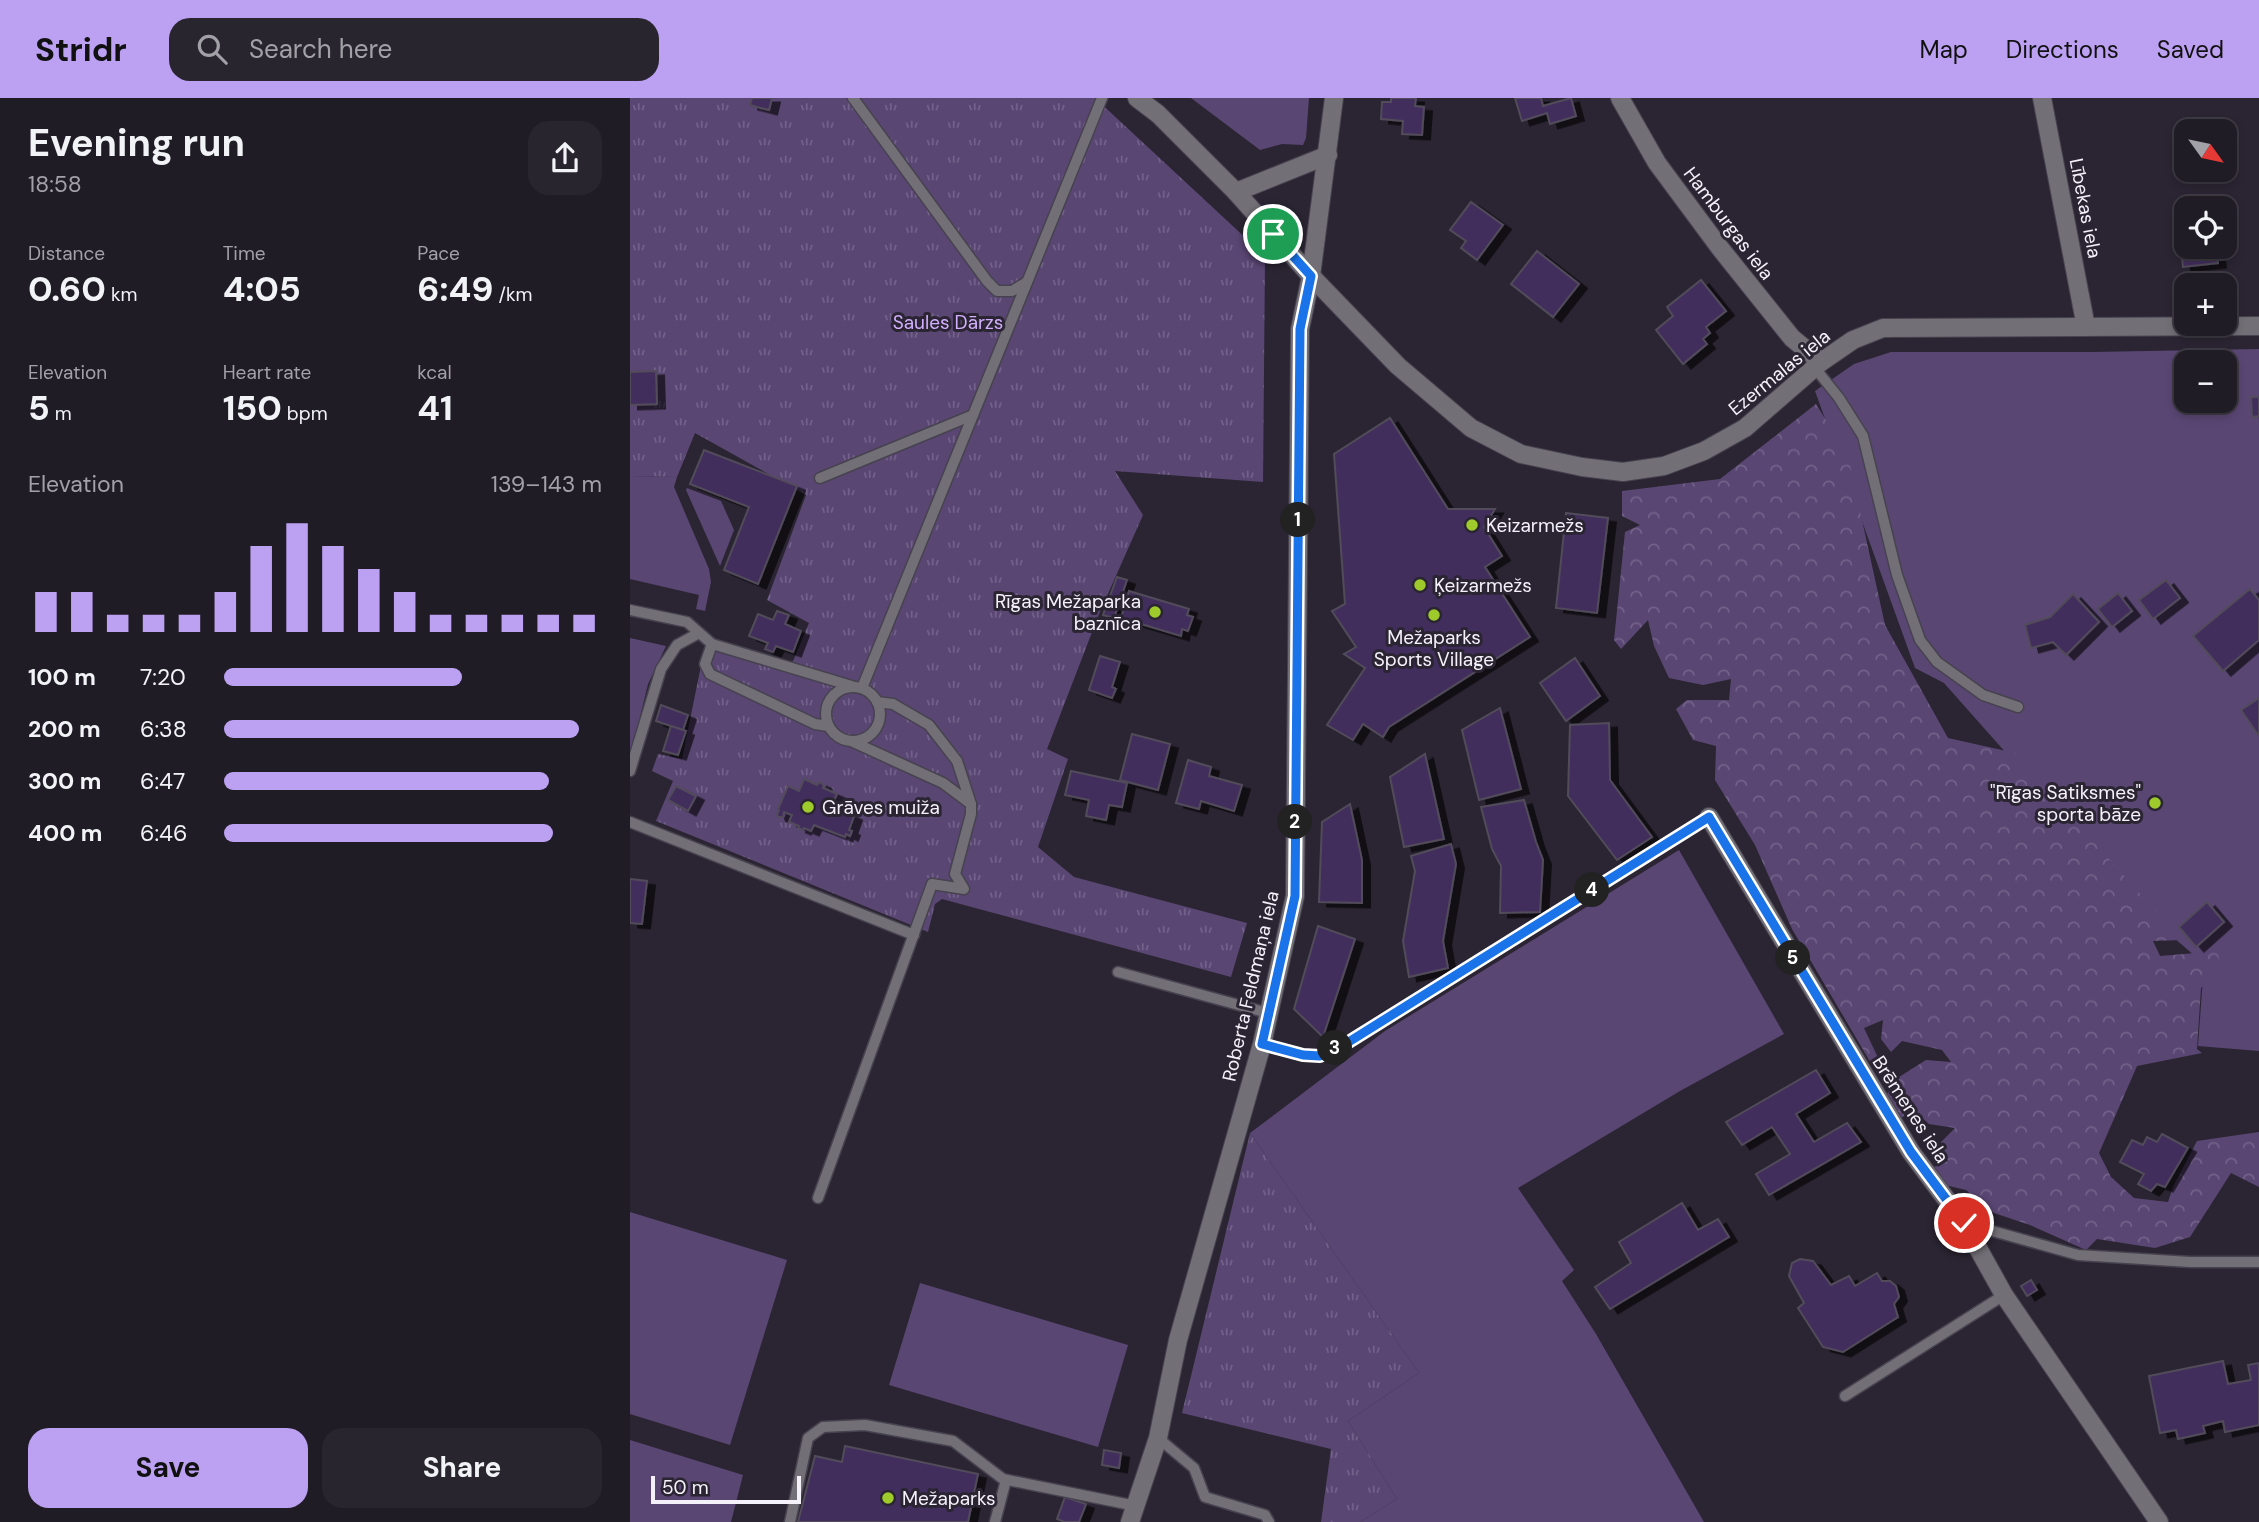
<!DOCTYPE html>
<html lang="en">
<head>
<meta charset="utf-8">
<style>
	body { margin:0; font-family:"DM Sans",sans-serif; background:#28252e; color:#f1f3f6; height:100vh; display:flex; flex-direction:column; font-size:26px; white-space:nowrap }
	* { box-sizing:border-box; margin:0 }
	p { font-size:23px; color:#a2a1a7 }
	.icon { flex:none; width:38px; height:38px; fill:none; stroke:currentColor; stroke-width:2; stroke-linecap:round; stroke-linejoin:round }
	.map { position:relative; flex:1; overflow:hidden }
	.sheet { display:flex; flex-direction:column; background:#201c26; width:630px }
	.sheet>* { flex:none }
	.needle { width:46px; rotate:123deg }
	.tools { position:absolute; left:1544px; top:21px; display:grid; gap:14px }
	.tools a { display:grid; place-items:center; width:63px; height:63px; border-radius:14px; background:#201c26; box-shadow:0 4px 10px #0003,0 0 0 2px #3d3a43; font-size:35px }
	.scale { position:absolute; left:21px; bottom:18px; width:150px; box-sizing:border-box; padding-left:7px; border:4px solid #f5f1fa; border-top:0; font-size:19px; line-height:24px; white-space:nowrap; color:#f5f1fa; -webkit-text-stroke:5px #2b2533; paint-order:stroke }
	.pin { position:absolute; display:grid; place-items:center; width:60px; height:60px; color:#fff; margin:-30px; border:4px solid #fff; border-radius:50%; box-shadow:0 2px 7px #0007 }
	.km { position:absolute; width:35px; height:35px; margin:-18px; border-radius:50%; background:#222; color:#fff; font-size:19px; line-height:35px; text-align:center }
	.round { display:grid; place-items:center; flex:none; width:74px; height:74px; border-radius:21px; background:#28252e }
	.overview { display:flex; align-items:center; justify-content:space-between; height:119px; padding:0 28px }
	h1 { font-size:38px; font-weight:700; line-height:52px }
	.stats { display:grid; grid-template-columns:repeat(3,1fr); gap:10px; height:119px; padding:7px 28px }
	.stats div { display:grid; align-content:center }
	.stats b { font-size:35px; font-weight:700 }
	.stats small { font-size:19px; font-weight:400 }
	.stats p { font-size:19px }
	.chart { height:196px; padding:14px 28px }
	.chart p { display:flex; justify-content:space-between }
	.chart svg { width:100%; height:126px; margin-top:7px; stroke:#bca0f2; stroke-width:6 }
	.button { display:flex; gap:14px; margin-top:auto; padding:14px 28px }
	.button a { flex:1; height:80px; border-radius:21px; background:#bca0f2; color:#111; font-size:28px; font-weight:700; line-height:80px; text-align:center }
	.button a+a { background:#28252e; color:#f1f3f6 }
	ul { padding:0 28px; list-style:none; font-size:23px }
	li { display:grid; grid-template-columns:112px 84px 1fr; align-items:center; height:52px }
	li i { height:18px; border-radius:9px; background:#bca0f2 }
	header { display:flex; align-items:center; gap:42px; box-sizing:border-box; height:98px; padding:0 35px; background:#bca0f2; color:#111 }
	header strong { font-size:33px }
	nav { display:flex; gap:38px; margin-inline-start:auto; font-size:24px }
	.search { width:490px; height:63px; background:#28252e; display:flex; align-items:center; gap:18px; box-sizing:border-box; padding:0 24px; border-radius:21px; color:#a2a1a7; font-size:26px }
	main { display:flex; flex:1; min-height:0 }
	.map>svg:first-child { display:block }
	.grass { fill:#5a4673; fill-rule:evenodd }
	.forest { fill:url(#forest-crowns) }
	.park { fill:url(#park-tufts) }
	.building { fill:#432d5d; stroke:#514b5a; stroke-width:2; filter:url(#shadow) }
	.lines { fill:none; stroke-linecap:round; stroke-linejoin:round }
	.service-casing { stroke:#47424f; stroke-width:13 }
	.minor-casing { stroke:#47424f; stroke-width:20 }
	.tertiary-casing { stroke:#47424f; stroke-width:20 }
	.service { stroke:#726f76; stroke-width:10 }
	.minor { stroke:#726f76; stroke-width:18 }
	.tertiary { stroke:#726f76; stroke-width:18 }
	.route-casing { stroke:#fff; stroke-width:14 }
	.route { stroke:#1a73e8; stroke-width:9 }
	.poi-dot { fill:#9fca2c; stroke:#2b2533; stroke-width:2.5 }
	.labels { text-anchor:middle; stroke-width:6; stroke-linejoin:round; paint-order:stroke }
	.street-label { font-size:19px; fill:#f5f1fa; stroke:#2b2533 }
	.park-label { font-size:19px; fill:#d2affe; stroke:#2b2533 }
	.poi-label { font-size:19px; fill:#f5f1fa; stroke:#2b2533; text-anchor:start }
</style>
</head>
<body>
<header>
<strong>Stridr</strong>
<div class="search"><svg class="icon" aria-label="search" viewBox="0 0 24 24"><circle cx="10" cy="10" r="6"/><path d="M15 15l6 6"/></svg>Search here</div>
<nav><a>Map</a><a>Directions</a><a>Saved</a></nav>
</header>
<main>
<section class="sheet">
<div class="overview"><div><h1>Evening run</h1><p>18:58</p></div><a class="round"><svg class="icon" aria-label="share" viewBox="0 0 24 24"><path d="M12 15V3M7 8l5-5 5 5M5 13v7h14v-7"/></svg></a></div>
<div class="stats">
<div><p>Distance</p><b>0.60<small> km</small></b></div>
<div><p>Time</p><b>4:05</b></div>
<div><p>Pace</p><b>6:49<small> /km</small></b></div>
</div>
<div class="stats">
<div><p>Elevation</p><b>5<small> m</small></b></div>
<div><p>Heart rate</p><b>150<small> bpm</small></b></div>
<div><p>kcal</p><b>41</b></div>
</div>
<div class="chart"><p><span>Elevation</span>139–143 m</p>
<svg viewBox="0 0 160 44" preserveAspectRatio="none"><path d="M5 44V30M15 44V30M25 44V38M35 44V38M45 44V38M55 44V30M65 44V14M75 44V6M85 44V14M95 44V22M105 44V30M115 44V38M125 44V38M135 44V38M145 44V38M155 44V38"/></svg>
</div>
<ul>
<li><b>100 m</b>7:20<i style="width:63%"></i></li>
<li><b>200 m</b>6:38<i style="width:94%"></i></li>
<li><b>300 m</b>6:47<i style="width:86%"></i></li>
<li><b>400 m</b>6:46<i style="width:87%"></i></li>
</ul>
<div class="button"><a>Save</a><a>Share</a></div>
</section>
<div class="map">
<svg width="1629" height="1424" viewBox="0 0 1629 1424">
	<defs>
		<pattern id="forest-crowns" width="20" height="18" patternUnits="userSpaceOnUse" patternTransform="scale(1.75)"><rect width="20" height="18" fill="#5a4673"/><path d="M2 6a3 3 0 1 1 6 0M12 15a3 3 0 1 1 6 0" fill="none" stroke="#726188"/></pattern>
		<pattern id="park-tufts" width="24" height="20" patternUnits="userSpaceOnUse" patternTransform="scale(1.75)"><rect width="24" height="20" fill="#5a4673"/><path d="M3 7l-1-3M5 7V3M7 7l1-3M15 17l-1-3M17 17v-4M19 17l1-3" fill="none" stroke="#726188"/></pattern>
		<filter id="shadow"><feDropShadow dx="8" dy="4.5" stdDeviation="0" flood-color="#0009"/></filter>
	</defs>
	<rect width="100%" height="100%" fill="#2b2533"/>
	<g class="grass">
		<path d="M 561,0 L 679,0 L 676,40 L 673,47 L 652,46 L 630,52 Z"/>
		<path d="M 1629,251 L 1629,953 L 1568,948 L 1574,866 L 1527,825 L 1314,585 L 1285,570 L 1185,293 L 1224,266 L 1261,254 L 1462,254 ZM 1556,264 L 1594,264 L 1594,303 L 1556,303 Z"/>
		<path d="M 0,378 L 47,379 L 44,389 L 79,471 L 81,484 L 75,513 L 66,511 L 69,497 L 0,481 Z"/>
		<path d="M 57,390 L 91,403 L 104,432 L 90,468 L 56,392 Z"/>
		<path d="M 0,540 L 36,548 L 18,586 L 0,660 Z"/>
		<path d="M 1049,752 L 1154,936 L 1050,993 L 888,1090 L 944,1172 L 932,1183 L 966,1236 L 1074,1424 L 730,1424 L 767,1401 L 718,1323 L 789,1275 L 620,1035 L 755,933 Z"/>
		<path d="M 0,1114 L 157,1162 L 100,1347 L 0,1316 Z"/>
		<path d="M 290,1185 L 498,1247 L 468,1349 L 259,1287 Z"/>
		<path d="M 0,1342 L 113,1377 L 101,1424 L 0,1424 Z"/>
	</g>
	<path class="forest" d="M 1186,306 L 1218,358 L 1255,527 L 1318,640 L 1385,655 L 1551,842 L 1523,843 L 1530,858 L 1566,855 L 1587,847 L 1590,870 L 1571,890 L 1567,951 L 1572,955 L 1507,968 L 1469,1055 L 1481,1079 L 1504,1100 L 1538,1104 L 1543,1089 L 1567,1043 L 1629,1034 L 1629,1089 L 1601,1075 L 1560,1139 L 1525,1150 L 1467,1141 L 1456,1152 L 1400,1127 L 1364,1115 L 1336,1092 L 1315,1087 L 1299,1071 L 1318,1063 L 1311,1044 L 1325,1030 L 1299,1026 L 1284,1012 L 1266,1023 L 1254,1000 L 1269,979 L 1296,962 L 1321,964 L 1312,952 L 1272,943 L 1261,954 L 1251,941 L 1253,922 L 1234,930 L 1250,964 L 1242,967 L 1162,831 L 1125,747 L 1085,682 L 1086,648 L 1063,642 L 1046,611 L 1057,602 L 1099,602 L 1101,581 L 1073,587 L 1039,580 L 1024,548 L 1018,522 L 991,551 L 984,542 L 995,434 L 1010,427 L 992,418 L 992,393 L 1090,381 Z"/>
	<g class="park">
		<path d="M 0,0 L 465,0 L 635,158 L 633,384 L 485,373 L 513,417 L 469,516 L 417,651 L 438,661 L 408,749 L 444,779 L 617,825 L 601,879 L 312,801 L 305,806 L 298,834 L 26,723 L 43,683 L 22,673 L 28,656 L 52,661 L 75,548 L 156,574 L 164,561 L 179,525 L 137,502 L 176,397 L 65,335 L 47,379 L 0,378 Z"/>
		<path d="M 620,1035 L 789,1275 L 718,1323 L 767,1401 L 730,1424 L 691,1424 L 701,1351 L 552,1315 Z"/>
	</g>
	<g class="building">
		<path d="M 122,0 L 142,0 L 139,12 L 120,7 Z"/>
		<path d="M 761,0 L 786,0 L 785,8 L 794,9 L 792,37 L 772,36 L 773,23 L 751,21 L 752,4 L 761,4 Z"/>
		<path d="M 885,0 L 911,0 L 913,8 L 941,0 L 946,18 L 920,26 L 917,15 L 892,23 Z"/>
		<path d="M 841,104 L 873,127 L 847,162 L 831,150 L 836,143 L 820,132 Z"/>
		<path d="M 1556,133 L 1556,149 L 1586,149 L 1588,165 L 1553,169 L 1549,134 Z"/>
		<path d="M 907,153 L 949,186 L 923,219 L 881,186 Z"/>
		<path d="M 1071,182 L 1096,213 L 1076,229 L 1080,235 L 1073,241 L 1077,246 L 1053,266 L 1026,232 L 1043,218 L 1037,209 Z"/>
		<path d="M 26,273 L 27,306 L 0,307 L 0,274 Z"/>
		<path d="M 1621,299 L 1629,299 L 1629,318 L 1622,319 Z"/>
		<path d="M 760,320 L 818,411 L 865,411 L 854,429 L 872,458 L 855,469 L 900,539 L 759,629 L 753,639 L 733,626 L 723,642 L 697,627 L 735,570 L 714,556 L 726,549 L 702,513 L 715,506 L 704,356 Z"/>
		<path d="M 74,352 L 167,388 L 128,486 L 94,472 L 119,409 L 60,386 Z"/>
		<path d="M 936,415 L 978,420 L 967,515 L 926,510 Z"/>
		<path d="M 487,479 L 497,482 L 484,520 L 473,517 Z"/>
		<path d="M 1536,482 L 1550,500 L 1523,521 L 1509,502 Z"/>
		<path d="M 1620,491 L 1629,502 L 1629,542 L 1593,573 L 1563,538 Z"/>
		<path d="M 499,493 L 559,511 L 557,517 L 563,519 L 558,533 L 552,531 L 551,538 L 491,520 Z"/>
		<path d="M 1488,495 L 1502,513 L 1482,529 L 1468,511 Z"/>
		<path d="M 1443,496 L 1469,524 L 1436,557 L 1423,544 L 1401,550 L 1395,527 L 1420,519 Z"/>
		<path d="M 147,513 L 159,517 L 155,526 L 171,533 L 163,554 L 146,548 L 143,554 L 135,551 L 138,545 L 119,538 L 128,516 L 143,522 Z"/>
		<path d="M 470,558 L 490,564 L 482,589 L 486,591 L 482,600 L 459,592 Z"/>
		<path d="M 945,560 L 970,598 L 936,623 L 910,585 Z"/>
		<path d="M 1629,600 L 1629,636 L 1628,637 L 1611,612 Z"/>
		<path d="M 31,607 L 58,617 L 53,632 L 26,623 Z"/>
		<path d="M 870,610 L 891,691 L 849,702 L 832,632 Z"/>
		<path d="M 979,625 L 980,682 L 1022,739 L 987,762 L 938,698 L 940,627 Z"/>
		<path d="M 41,628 L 56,633 L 48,657 L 33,653 Z"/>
		<path d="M 502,636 L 540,646 L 528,692 L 490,682 Z"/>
		<path d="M 795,656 L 814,741 L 774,749 L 760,679 Z"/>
		<path d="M 558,662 L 581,669 L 579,678 L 612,687 L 604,713 L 571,703 L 569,711 L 546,705 Z"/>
		<path d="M 441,673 L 497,685 L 492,709 L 479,707 L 476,722 L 456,718 L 459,702 L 435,697 Z"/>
		<path d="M 174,681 L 187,687 L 189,684 L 194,687 L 193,690 L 207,696 L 202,707 L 224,718 L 219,732 L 222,733 L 220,738 L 216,736 L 215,739 L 184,727 L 181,733 L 174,730 L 173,732 L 168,730 L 169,728 L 159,724 L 162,717 L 154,714 L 153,719 L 148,719 L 147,716 L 149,712 L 148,711 L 158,688 L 169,693 Z"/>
		<path d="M 46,688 L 66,698 L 58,713 L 38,702 Z"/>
		<path d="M 894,702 L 906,744 L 913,762 L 910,814 L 870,815 L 871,768 L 862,751 L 851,709 Z"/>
		<path d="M 720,706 L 732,762 L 732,805 L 689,804 L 692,724 Z"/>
		<path d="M 821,746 L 826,766 L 813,843 L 818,870 L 779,879 L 773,843 L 785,773 L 781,758 Z"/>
		<path d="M 0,781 L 17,783 L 12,826 L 0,825 Z"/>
		<path d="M 1577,804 L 1594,824 L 1566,849 L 1549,829 Z"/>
		<path d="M 688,828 L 725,841 L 693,939 L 664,911 Z"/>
		<path d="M 1186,972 L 1200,995 L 1166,1016 L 1184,1044 L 1217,1025 L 1231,1044 L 1139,1097 L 1126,1076 L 1160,1056 L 1142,1029 L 1112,1047 L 1096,1024 Z"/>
		<path d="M 1532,1036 L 1558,1050 L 1535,1089 L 1527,1086 L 1521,1093 L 1508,1086 L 1514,1076 L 1490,1064 L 1502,1042 L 1513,1047 L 1517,1039 L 1527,1044 Z"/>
		<path d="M 1052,1105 L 1068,1132 L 1088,1121 L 1099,1139 L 980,1211 L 965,1189 L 1001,1165 L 989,1144 Z"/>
		<path d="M 1170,1161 L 1183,1163 L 1201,1187 L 1219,1178 L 1225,1188 L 1247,1175 L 1252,1183 L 1260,1183 L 1266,1188 L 1269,1199 L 1264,1206 L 1268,1219 L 1213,1254 L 1193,1249 L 1168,1210 L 1174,1205 L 1159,1178 L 1162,1165 Z"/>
		<path d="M 1401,1182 L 1407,1192 L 1397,1198 L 1391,1188 Z"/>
		<path d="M 1593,1263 L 1598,1286 L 1621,1282 L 1618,1267 L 1629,1265 L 1629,1327 L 1595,1334 L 1593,1323 L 1573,1328 L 1575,1335 L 1548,1341 L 1546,1332 L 1530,1335 L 1519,1278 Z"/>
		<path d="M 215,1348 L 348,1376 L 338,1424 L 168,1424 L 185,1358 L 212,1364 Z"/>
		<path d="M 474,1352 L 491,1355 L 489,1370 L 472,1367 Z"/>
		<path d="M 435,1399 L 456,1406 L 449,1424 L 435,1424 L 427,1421 Z"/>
	</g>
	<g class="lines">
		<defs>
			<g id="service">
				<path d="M 223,0 L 357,183 L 367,193 L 382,193 L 397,184"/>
				<path d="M 1185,270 L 1209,300 L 1233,338 L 1267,477 L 1290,542 L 1307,564 L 1353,597 L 1388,609"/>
				<path d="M 190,380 L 343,317"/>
				<path d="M 0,512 L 57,524 L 82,546 L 225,589"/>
				<path d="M 82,546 L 75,566 L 80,576 L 185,626 L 198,628"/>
				<circle cx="223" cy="616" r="27"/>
				<path d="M 232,590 L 472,0"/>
				<path d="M 221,643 L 313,685 L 341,706 L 327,663 L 299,627 L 263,606 L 247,604"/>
				<path d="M 0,673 L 31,571 L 47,547 L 69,535"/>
				<path d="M 0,724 L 284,837"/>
				<path d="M 488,874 L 638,915"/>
				<path d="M 632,946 L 673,957 L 690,958 L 717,945 L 1079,719"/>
				<path d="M 188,1100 L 302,786 L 334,791 L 325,776 L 341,716 L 341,706"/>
				<path d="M 1334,1125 L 1448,1157 L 1560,1164 L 1629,1164"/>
				<path d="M 1215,1298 L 1374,1197"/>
				<path d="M 528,1340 L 564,1370 L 575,1399 L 635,1417 L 639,1424"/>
				<path d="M 160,1424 L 178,1340 L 193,1329 L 235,1327 L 323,1343 L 373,1381 L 506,1408"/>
				<path d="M 365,1424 L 376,1382"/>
			</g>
			<g id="minor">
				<path d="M 990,0 L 1027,65 L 1090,150 L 1162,240 L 1191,264"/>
				<path d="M 1412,0 L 1456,229"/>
				<path d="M 606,94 L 698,57"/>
				<path d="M 1079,719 L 1281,1054 L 1334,1125 L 1374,1197 L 1529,1424"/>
				<path d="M 500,1424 L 528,1340 L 548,1242 L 632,946 L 665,798 L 670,231 L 681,178 L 704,0"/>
			</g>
			<path id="tertiary" d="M 507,0 L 528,16 L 606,94 L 681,178 L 768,268 L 841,330 L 891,356 L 952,369 L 993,374 L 1034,368 L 1074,353 L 1115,330 L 1191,264 L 1223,242 L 1253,230 L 1629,228"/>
		</defs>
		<use href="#service" class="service-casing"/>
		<use href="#minor" class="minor-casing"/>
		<use href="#tertiary" class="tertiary-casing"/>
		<use href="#service" class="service"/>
		<use href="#minor" class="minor"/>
		<use href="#tertiary" class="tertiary"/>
	</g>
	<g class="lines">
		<defs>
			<path id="route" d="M 643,136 L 681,178 L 670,231 L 665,798 L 632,946 L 673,957 L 690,958 L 717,945 L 1079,719 L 1281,1054 L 1334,1125"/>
		</defs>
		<use href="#route" class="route-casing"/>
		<use href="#route" class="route"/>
	</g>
	<g class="poi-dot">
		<circle cx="842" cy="427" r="7"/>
		<circle cx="790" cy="487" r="7"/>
		<circle cx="525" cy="514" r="7"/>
		<circle cx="804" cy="517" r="7"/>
		<circle cx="1525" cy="705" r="7"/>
		<circle cx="178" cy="709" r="7"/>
		<circle cx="258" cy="1400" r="7"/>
	</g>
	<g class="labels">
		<g class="street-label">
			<text transform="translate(1456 110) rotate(79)" y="7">Lībekas iela</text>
			<text transform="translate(1099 125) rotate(53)" y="7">Hamburgas iela</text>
			<text transform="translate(1149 274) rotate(-39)" y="7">Ezermalas iela</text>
			<text transform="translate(620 888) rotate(-77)" y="7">Roberta Feldmaņa iela</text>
			<text transform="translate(1281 1011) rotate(57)" y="7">Brēmenes iela</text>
		</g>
		<g class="park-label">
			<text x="318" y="231">Saules Dārzs</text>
		</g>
		<g class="poi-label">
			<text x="856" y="434">Keizarmežs</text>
			<text x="804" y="494">Ķeizarmežs</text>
			<text x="511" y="510" text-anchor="end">Rīgas Mežaparka<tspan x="511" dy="22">baznīca</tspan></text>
			<text x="804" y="546" text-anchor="middle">Mežaparks<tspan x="804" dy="22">Sports Village</tspan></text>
			<text x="1511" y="701" text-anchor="end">"Rīgas Satiksmes"<tspan x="1511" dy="22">sporta bāze</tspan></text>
			<text x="192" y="716">Grāves muiža</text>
			<text x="272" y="1407">Mežaparks</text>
		</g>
	</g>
</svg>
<div class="tools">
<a><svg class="needle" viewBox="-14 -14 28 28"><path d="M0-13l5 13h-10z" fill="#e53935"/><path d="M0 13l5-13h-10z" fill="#a2a1a7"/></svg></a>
<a><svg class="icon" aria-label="locate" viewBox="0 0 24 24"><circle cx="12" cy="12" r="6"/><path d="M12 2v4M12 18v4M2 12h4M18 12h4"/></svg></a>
<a>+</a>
<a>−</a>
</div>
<div class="scale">50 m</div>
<div class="pin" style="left:643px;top:136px;background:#1e9e55"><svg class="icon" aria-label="arrive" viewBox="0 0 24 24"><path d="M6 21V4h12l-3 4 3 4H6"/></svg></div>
<div class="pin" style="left:1334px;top:1125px;background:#d93025"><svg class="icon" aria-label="check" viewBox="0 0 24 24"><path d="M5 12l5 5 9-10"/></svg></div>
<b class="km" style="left:668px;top:422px">1</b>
<b class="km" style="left:665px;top:724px">2</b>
<b class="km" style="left:705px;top:950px">3</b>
<b class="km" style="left:962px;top:792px">4</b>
<b class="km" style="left:1163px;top:860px">5</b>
</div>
</main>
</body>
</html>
